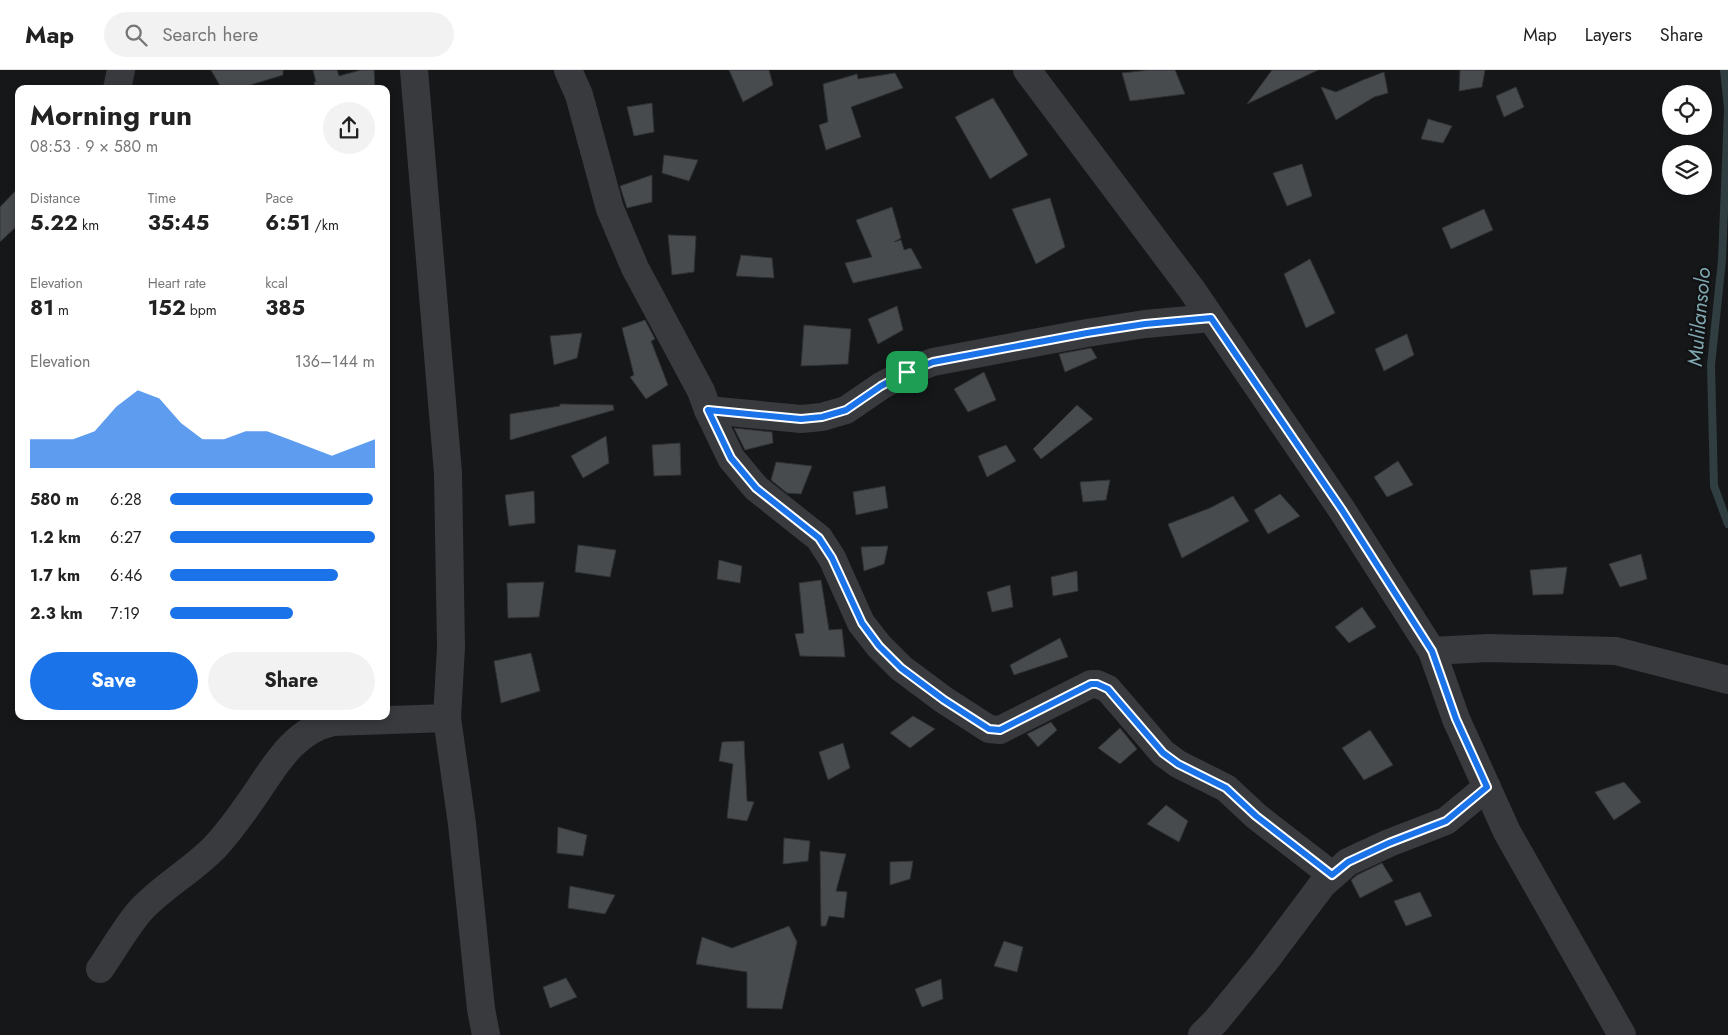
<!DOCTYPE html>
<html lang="en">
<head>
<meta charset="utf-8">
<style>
	body { margin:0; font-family:Jost,sans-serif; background:#f2f2f2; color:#222; height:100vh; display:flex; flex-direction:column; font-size:19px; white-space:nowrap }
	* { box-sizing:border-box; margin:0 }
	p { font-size:16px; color:#767676 }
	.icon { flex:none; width:28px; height:28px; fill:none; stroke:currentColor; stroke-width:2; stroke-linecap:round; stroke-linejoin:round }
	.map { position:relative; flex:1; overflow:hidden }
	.drawer { position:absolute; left:15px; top:15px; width:375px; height:635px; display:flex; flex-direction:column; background:#fff; border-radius:10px; box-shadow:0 2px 8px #0003 }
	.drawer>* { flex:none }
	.fabs { position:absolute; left:1662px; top:15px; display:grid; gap:10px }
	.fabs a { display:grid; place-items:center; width:50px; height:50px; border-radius:50%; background:#fff; box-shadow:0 2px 8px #0003; font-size:25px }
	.pin { position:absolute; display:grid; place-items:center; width:42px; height:42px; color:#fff; margin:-21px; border-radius:10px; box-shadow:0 2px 8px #0006 }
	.round { display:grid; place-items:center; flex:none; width:52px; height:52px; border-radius:26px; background:#f2f2f2 }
	.headline { display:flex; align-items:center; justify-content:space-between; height:85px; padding:0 15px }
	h1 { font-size:28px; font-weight:700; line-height:38px }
	.metrics { display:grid; grid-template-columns:repeat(3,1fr); gap:8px; height:85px; padding:5px 15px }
	.metrics div { display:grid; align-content:center }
	.metrics b { font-size:21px; font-weight:700 }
	.metrics small { font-size:14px; font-weight:400 }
	.metrics p { font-size:14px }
	.chart { height:140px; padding:10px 15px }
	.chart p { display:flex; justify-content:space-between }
	.chart svg { width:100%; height:90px; margin-top:5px; fill:#1a73e8; opacity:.7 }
	.action { display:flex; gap:10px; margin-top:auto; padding:10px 15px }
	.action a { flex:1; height:58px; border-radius:30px; background:#1a73e8; color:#fff; font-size:20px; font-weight:700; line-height:58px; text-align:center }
	.action a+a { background:#f2f2f2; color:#222 }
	ul { padding:0 15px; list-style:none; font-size:16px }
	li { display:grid; grid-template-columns:80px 60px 1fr; align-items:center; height:38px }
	li i { height:12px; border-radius:6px; background:#1a73e8 }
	header { display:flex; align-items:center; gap:30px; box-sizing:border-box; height:70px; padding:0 25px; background:#fff; border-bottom:1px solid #e0e0e0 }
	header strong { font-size:24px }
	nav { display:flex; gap:28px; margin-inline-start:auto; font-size:18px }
	.search { width:350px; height:45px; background:#f2f2f2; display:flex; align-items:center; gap:12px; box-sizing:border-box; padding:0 18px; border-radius:28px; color:#767676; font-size:19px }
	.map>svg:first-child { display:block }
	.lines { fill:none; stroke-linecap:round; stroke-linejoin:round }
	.stream { stroke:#303e41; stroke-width:8 }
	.building { fill:#484b4e; stroke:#303234 }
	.minor { stroke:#383a3d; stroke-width:28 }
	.route-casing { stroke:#fff; stroke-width:10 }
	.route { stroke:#1a73e8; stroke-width:6 }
	.labels { text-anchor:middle; stroke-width:4.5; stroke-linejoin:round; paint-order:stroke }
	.water-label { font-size:21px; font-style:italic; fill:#81a9b2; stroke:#111213 }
</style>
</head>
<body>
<header>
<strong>Map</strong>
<div class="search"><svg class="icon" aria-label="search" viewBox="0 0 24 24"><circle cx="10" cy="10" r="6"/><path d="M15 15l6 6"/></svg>Search here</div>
<nav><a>Map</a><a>Layers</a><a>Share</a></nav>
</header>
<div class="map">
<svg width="1728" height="965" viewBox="0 0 1728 965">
	<rect width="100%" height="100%" fill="#161718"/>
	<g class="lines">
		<g class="stream">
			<path d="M 1724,0 L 1728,38"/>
			<path d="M 1728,41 L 1722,190 L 1711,295 L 1714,416 L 1728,454"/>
		</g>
	</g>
	<g class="building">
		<path d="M 211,0 L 283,0 L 283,5 L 237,19 L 222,19 Z"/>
		<path d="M 313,0 L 337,0 L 339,6 L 361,0 L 374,0 L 375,19 L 315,19 L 314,12 L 316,12 Z"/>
		<path d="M 729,0 L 769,0 L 773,15 L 743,32 Z"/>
		<path d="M 1149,0 L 1175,0 L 1185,24 L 1130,31 L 1122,3 Z"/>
		<path d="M 1272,0 L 1318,0 L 1247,34 Z"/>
		<path d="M 1460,0 L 1485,0 L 1482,17 L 1459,21 Z"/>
		<path d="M 1384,2 L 1388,23 L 1374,27 L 1336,50 L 1321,17 L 1336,22 L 1363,10 Z"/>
		<path d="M 895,3 L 903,18 L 851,37 L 861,67 L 826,80 L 819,55 L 828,52 L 823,14 L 857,4 L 858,9 Z"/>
		<path d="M 1516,17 L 1524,37 L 1504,47 L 1496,26 Z"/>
		<path d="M 993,28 L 1028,85 L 990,109 L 955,47 Z"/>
		<path d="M 652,33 L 654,62 L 634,66 L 627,37 Z"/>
		<path d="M 1428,49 L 1452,56 L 1443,73 L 1421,69 Z"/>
		<path d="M 664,85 L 698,90 L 689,111 L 662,103 Z"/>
		<path d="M 1302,94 L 1312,126 L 1287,136 L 1273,103 Z"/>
		<path d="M 652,105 L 652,132 L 627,138 L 620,116 Z"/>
		<path d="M 19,117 L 19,154 L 0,172 L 0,137 Z"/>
		<path d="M 1050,128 L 1065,177 L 1036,194 L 1012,139 Z"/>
		<path d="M 892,137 L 901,168 L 894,172 L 901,170 L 904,180 L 911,178 L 922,198 L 853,213 L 845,193 L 872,187 L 856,150 Z"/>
		<path d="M 1484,139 L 1493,160 L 1451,179 L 1442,158 Z"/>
		<path d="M 668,165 L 696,166 L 694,202 L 672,205 Z"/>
		<path d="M 741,185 L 772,188 L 774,208 L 736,206 Z"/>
		<path d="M 1310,189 L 1335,243 L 1306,258 L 1284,204 Z"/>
		<path d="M 897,236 L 903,260 L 878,274 L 868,249 Z"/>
		<path d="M 645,250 L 655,269 L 651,271 L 668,315 L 646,329 L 630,307 L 634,305 L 622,258 Z"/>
		<path d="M 804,255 L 851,259 L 848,294 L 801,296 Z"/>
		<path d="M 582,263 L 577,288 L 554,295 L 550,266 Z"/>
		<path d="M 1407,264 L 1414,285 L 1384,301 L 1375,279 Z"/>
		<path d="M 1091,278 L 1097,288 L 1065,302 L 1059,284 Z"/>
		<path d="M 984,302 L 996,330 L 968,342 L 954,319 Z"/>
		<path d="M 560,334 L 613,335 L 614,340 L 510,370 L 510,344 L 560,336 Z"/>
		<path d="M 1077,335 L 1093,349 L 1041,389 L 1033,379 Z"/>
		<path d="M 734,358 L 772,362 L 773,373 L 745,380 Z"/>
		<path d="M 606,366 L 609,393 L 583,408 L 571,386 Z"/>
		<path d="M 680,373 L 681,405 L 654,406 L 652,375 Z"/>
		<path d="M 1006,375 L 1016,391 L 987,407 L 978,386 Z"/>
		<path d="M 1398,391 L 1413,415 L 1387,427 L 1374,407 Z"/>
		<path d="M 776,392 L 812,396 L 801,424 L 787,423 L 771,410 Z"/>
		<path d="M 1110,410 L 1106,430 L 1083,432 L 1080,412 Z"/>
		<path d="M 885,416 L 888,438 L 856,445 L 853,422 Z"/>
		<path d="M 534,421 L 535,453 L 509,456 L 505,425 Z"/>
		<path d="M 1280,424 L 1300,446 L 1268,464 L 1254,440 Z"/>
		<path d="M 1233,426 L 1249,451 L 1182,488 L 1168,454 L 1210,438 Z"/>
		<path d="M 578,475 L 616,480 L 610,507 L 575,502 Z"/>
		<path d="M 888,476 L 884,494 L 864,501 L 861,477 Z"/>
		<path d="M 1641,484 L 1647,509 L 1620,517 L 1609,494 Z"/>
		<path d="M 719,490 L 742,496 L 740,513 L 717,509 Z"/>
		<path d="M 1567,497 L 1563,524 L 1533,525 L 1530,500 Z"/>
		<path d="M 1077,501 L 1078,521 L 1053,526 L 1051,507 Z"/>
		<path d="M 821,510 L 829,560 L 842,559 L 845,587 L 800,586 L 795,564 L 804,563 L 799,513 Z"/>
		<path d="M 544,512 L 539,547 L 508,548 L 507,513 Z"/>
		<path d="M 1010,515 L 1013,537 L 992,542 L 987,522 Z"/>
		<path d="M 1362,537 L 1376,557 L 1349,573 L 1335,557 Z"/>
		<path d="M 1060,568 L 1068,587 L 1014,605 L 1010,595 Z"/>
		<path d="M 531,583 L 540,621 L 501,633 L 494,591 Z"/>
		<path d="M 913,646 L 935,659 L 910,678 L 890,663 Z"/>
		<path d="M 1051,652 L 1057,660 L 1038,677 L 1027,664 Z"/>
		<path d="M 1120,658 L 1137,679 L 1120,694 L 1098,678 Z"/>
		<path d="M 1370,660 L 1393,695 L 1364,710 L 1342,678 Z"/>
		<path d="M 744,671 L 747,731 L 754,732 L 747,751 L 727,748 L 733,694 L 719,691 L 722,672 Z"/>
		<path d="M 843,673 L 850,698 L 828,710 L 819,682 Z"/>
		<path d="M 1624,712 L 1641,732 L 1614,750 L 1595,722 Z"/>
		<path d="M 1166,735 L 1188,751 L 1179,772 L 1147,754 Z"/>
		<path d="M 558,757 L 587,765 L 583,786 L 557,783 Z"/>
		<path d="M 784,768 L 810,771 L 808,791 L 783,794 Z"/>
		<path d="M 820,781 L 846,784 L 836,821 L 847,822 L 844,848 L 829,846 L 826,856 L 821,856 Z"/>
		<path d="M 913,791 L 910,809 L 890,815 L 890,792 Z"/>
		<path d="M 1382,793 L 1393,811 L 1360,828 L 1351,810 L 1357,805 Z"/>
		<path d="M 570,816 L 615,825 L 605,844 L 568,838 Z"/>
		<path d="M 1420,822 L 1432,846 L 1406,856 L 1394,831 Z"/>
		<path d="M 789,856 L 797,872 L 782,939 L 747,938 L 747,902 L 696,894 L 702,867 L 732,878 Z"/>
		<path d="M 1004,871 L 1023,877 L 1017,902 L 994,896 Z"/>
		<path d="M 566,908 L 577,927 L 550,938 L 543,917 Z"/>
		<path d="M 941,909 L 943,929 L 922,937 L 915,919 Z"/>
	</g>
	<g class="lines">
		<g class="minor">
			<path d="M 414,0 L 448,403 L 451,577 L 447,648 L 462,754 L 481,939 L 486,965"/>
			<path d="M 568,0 L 579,25 L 610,139 L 635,198 L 701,321 L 708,340 L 731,388 L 756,418 L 819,468 L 832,488 L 861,553 L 879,576 L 901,598 L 944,630 L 989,659 L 1000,660 L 1091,614 L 1097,614 L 1108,619 L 1163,683 L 1178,694 L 1226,718 L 1256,746 L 1332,805"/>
			<path d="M 1027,0 L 1192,220 L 1342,440 L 1432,581 L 1456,649 L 1507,762 L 1622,965"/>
			<path d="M 117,19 L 121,0"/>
			<path d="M 708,340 L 801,349 L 822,347 L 846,340 L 881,316 L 907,302 L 933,292 L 1087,263 L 1145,254 L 1211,248"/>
			<path d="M 1432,581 L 1488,578 L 1616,581 L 1728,610"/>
			<path d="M 100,899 C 113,880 125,859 139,842 C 161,817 192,801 215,777 C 228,763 239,748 250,732 C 273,700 291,661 333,652 L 447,648"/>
			<path d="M 1202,965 L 1215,952 L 1265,891 L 1322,815 L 1348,792 L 1389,773 L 1446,751 L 1487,717"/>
		</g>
	</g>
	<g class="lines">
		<defs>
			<path id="route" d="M 1211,248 L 1342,440 L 1432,581 L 1456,649 L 1487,717 L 1446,751 L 1389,773 L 1348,792 L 1332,805 L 1256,746 L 1226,718 L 1178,694 L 1163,683 L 1108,619 L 1097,614 L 1091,614 L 1000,660 L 989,659 L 944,630 L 901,598 L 879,576 L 862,553 L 832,488 L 819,468 L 756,418 L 731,388 L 708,340 L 801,349 L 822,347 L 846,340 L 881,316 L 907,302 L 933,292 L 1087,263 L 1145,254 Z"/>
		</defs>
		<use href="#route" class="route-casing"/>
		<use href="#route" class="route"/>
	</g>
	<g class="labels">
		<g class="water-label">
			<text transform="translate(1699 247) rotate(-85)" y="7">Mulilansolo</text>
		</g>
	</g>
</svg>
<div class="fabs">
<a><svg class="icon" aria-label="locate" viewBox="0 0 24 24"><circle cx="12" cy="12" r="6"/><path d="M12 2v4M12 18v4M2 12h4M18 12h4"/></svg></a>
<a><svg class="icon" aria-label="layers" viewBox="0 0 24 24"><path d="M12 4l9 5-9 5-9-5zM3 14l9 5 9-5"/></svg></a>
</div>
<div class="pin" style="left:907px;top:302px;background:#1e9e55"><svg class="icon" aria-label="arrive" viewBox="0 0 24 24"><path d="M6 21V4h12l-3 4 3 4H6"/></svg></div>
<section class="drawer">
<div class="headline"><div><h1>Morning run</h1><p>08:53 · 9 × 580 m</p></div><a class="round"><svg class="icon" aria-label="share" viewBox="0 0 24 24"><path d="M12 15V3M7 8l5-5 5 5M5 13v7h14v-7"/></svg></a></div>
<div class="metrics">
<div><p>Distance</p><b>5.22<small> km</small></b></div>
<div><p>Time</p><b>35:45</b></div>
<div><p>Pace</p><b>6:51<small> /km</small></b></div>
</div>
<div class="metrics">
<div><p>Elevation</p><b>81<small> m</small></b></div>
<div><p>Heart rate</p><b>152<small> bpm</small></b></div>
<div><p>kcal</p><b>385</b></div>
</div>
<div class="chart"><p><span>Elevation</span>136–144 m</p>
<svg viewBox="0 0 160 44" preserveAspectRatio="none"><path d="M0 44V30L10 30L20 30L30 26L40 14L50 6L60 10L70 22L80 30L90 30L100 26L110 26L120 30L130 34L140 38L150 34L160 30V44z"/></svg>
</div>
<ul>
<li><b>580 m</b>6:28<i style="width:99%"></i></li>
<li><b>1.2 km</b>6:27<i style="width:100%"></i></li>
<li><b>1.7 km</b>6:46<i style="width:82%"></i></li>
<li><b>2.3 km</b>7:19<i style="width:60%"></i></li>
</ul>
<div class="action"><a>Save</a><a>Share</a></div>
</section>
</div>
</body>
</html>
